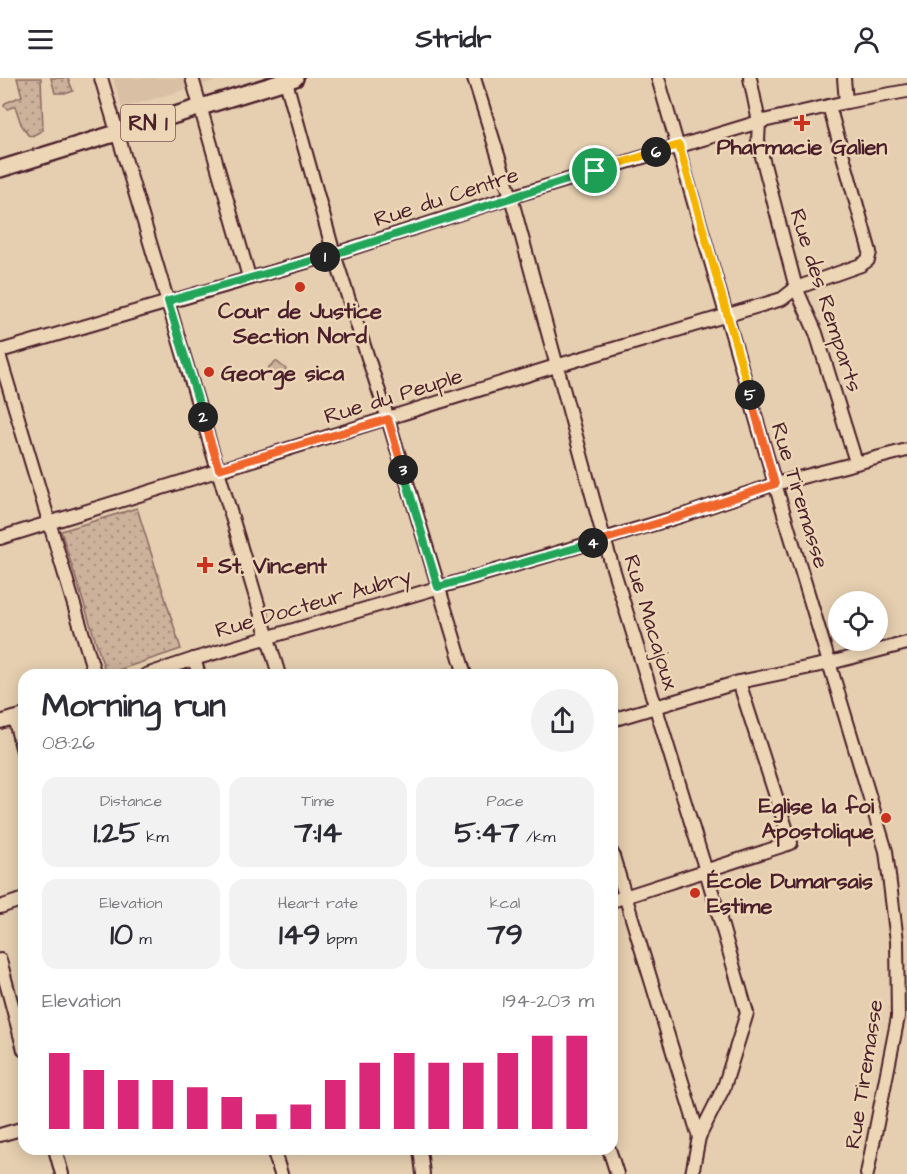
<!DOCTYPE html>
<html lang="en">
<head>
<meta charset="utf-8">
<style>
	body { margin:0; font-family:"Architects Daughter",sans-serif; background:#f2f2f3; color:#2b2b33; height:100vh; display:flex; flex-direction:column; font-size:22px; white-space:nowrap }
	* { box-sizing:border-box; margin:0 }
	p { font-size:20px; color:#7c7c81 }
	.icon { flex:none; width:33px; height:33px; fill:none; stroke:currentColor; stroke-width:2; stroke-linecap:round; stroke-linejoin:round }
	.map { position:relative; flex:1; overflow:hidden }
	.drawer { position:absolute; left:18px; top:591px; width:600px; height:486px; display:flex; flex-direction:column; background:#fff; border-radius:18px; box-shadow:0 3px 15px #0003 }
	.drawer>* { flex:none }
	.fabs { position:absolute; left:828px; top:513px; display:grid; gap:12px }
	.fabs a { display:grid; place-items:center; width:60px; height:60px; border-radius:50%; background:#fff; box-shadow:0 3px 15px #0003; font-size:30px }
	.pin { position:absolute; display:grid; place-items:center; width:51px; height:51px; color:#fff; margin:-26px; border:3px solid #fff; border-radius:50%; box-shadow:0 2px 6px #0007 }
	.km { position:absolute; width:30px; height:30px; margin:-15px; border-radius:50%; background:#222; color:#fff; font-size:16px; line-height:30px; text-align:center }
	.round { display:grid; place-items:center; flex:none; width:63px; height:63px; border-radius:32px; background:#f2f2f3 }
	.head { display:flex; align-items:center; justify-content:space-between; height:102px; padding:0 24px }
	h1 { font-size:33px; font-weight:700; line-height:45px }
	.stats { display:grid; grid-template-columns:repeat(3,1fr); gap:9px; height:102px; padding:6px 24px }
	.stats div { display:grid; align-content:center; border-radius:15px; background:#f2f2f3; text-align:center }
	.stats b { font-size:30px; font-weight:700 }
	.stats small { font-size:16px; font-weight:400 }
	.stats p { font-size:16px }
	.chart { height:168px; padding:12px 24px }
	.chart p { display:flex; justify-content:space-between }
	.chart svg { width:100%; height:108px; margin-top:6px; stroke:#db2777; stroke-width:6 }
	header { display:flex; justify-content:space-between; align-items:center; height:78px; padding:0 24px; background:#fff; font-size:27px; font-weight:700 }
	.map>svg:first-child { display:block }
	.built { fill:#d9c0a5 }
	.grass { fill:url(#grass-dots); stroke:#8b6863; stroke-width:1.5 }
	.forest { fill:url(#forest-firs); stroke:#8b6863; stroke-width:1.5 }
	.lines { fill:none; stroke-linecap:round; stroke-linejoin:round }
	.minor-casing { stroke:#4a1f2b; stroke-width:16 }
	.major-casing { stroke:#4a1f2b; stroke-width:20 }
	.minor { stroke:#edd6b6; stroke-width:12 }
	.major { stroke:#edd6b6; stroke-width:15 }
	.split-1-casing { stroke:#fff; stroke-width:12 }
	.split-2-casing { stroke:#fff; stroke-width:12 }
	.split-3-casing { stroke:#fff; stroke-width:12 }
	.split-4-casing { stroke:#fff; stroke-width:12 }
	.split-5-casing { stroke:#fff; stroke-width:12 }
	.split-6-casing { stroke:#fff; stroke-width:12 }
	.split-7-casing { stroke:#fff; stroke-width:12 }
	.split-1 { stroke:#22a559; stroke-width:8 }
	.split-2 { stroke:#22a559; stroke-width:8 }
	.split-3 { stroke:#f0652b; stroke-width:8 }
	.split-4 { stroke:#22a559; stroke-width:8 }
	.split-5 { stroke:#f0652b; stroke-width:8 }
	.split-6 { stroke:#f5b400; stroke-width:8 }
	.split-7 { stroke:#f5b400; stroke-width:8 }
	.poi-dot { fill:#c8321e; stroke:#edd6b6; stroke-width:2 }
	.labels { text-anchor:middle; stroke-width:5; stroke-linejoin:round; paint-order:stroke }
	.shield { fill:#edd6b6; stroke:#7b5655; stroke-width:1.5 }
	.shield-label { font-size:21px; font-weight:bold; fill:#4a1f2b }
	.poi-label { font-size:22px; font-weight:bold; fill:#4a1f2b; stroke:#edd6b6; text-anchor:start }
	.street-label { font-size:22px; fill:#4a1f2b; stroke:#edd6b6 }
</style>
</head>
<body>
<header><svg class="icon" aria-label="menu" viewBox="0 0 24 24"><path d="M4 6h16M4 12h16M4 18h16"/></svg>Stridr<svg class="icon" aria-label="person" viewBox="0 0 24 24"><circle cx="12" cy="8" r="4"/><path d="M4 21q1-7 8-7t8 7"/></svg></header>
<div class="map">
<svg width="907" height="1096" viewBox="0 0 907 1096">
	<defs>
		<pattern id="grass-dots" width="8" height="8" patternUnits="userSpaceOnUse" patternTransform="scale(1.5)"><rect width="8" height="8" fill="#ccb29b"/><path d="M2 2h.1M6 6h.1" fill="none" stroke="#a8907f" stroke-width="1.8" stroke-linecap="round"/></pattern>
		<pattern id="forest-firs" width="22" height="20" patternUnits="userSpaceOnUse" patternTransform="scale(1.5)"><rect width="22" height="20" fill="#ccb29b"/><path d="M5 1l3.5 6h-7zM16 11l3.5 6h-7z" fill="#a8907f"/></pattern>
	</defs>
	<rect width="100%" height="100%" fill="#e6cfb0"/>
	<filter id="ink" filterUnits="userSpaceOnUse"><feTurbulence type="fractalNoise" baseFrequency=".0167" numOctaves="2"/><feDisplacementMap in="SourceGraphic" scale="12" xChannelSelector="R" yChannelSelector="G"/><feConvolveMatrix kernelMatrix="1 2 1 2 8 2 1 2 1" color-interpolation-filters="sRGB"/></filter>
	<g filter="url(#ink)">
		<path class="built" d="M 113,0 L 225,0 L 122,30 Z"/>
		<g class="grass">
			<path d="M 17,0 L 41,0 L 43,52 L 32,58 L 28,57 L 21,46 L 15,28 L 8,31 L 4,28 L 5,25 L 22,18 Z"/>
			<path d="M 51,0 L 68,0 L 73,13 L 68,15 L 55,15 Z"/>
			<path d="M 137,430 L 181,571 L 106,596 L 61,453 Z"/>
		</g>
		<path class="forest" d="M 276,283 L 287,292 L 286,305 L 281,307 L 268,294 L 269,289 Z"/>
		<g class="lines">
			<defs>
				<g id="minor">
					<path d="M 101,0 L 279,597"/>
					<path d="M 192,0 L 249,199"/>
					<path d="M 285,0 L 334,176 L 388,341 L 465,597"/>
					<path d="M 474,0 L 511,119 L 604,461 L 706,793 L 747,935 L 724,1009 L 699,1059 L 692,1096"/>
					<path d="M 658,0 L 775,406 L 886,773 L 897,863 L 898,939 L 867,1096"/>
					<path d="M 750,0 L 759,44 L 758,63 L 796,210 L 816,255 L 856,384"/>
					<path d="M 844,0 L 846,24"/>
					<path d="M 0,273 L 334,176 L 511,119 L 759,44 L 846,24 L 907,13"/>
					<path d="M 0,280 L 95,597"/>
					<path d="M 0,460 L 556,288 L 782,221 L 796,210 L 861,187 L 868,182 L 870,174 L 829,28"/>
					<path d="M 194,581 L 199,597"/>
					<path d="M 146,597 L 194,581 L 604,461 L 684,437 L 775,406 L 907,372"/>
					<path d="M 14,640 L 24,677"/>
					<path d="M 612,642 L 739,604 L 830,585 L 907,565"/>
					<path d="M 0,644 L 24,637"/>
					<path d="M 612,775 L 699,1059"/>
					<path d="M 612,823 L 791,765 L 739,604"/>
					<path d="M 0,829 L 24,821"/>
					<path d="M 0,882 L 24,972"/>
					<path d="M 0,1057 L 24,1050"/>
					<path d="M 55,1071 L 62,1096"/>
					<path d="M 273,1071 L 281,1096"/>
					<path d="M 420,1071 L 423,1096"/>
					<path d="M 609,1071 L 617,1096"/>
				</g>
				<path id="major" d="M 0,91 L 295,0"/>
			</defs>
			<use href="#minor" class="minor-casing"/>
			<use href="#major" class="major-casing"/>
			<use href="#minor" class="minor"/>
			<use href="#major" class="major"/>
		</g>
	</g>
	<g class="lines" filter="url(#ink)">
		<defs>
			<path id="split-1" d="M 325,179 L 595,93"/>
			<path id="split-2" d="M 203,339 L 168,223 L 325,179"/>
			<path id="split-3" d="M 203,339 L 219,391 L 388,341 L 403,392"/>
			<path id="split-4" d="M 403,392 L 438,509 L 593,465"/>
			<path id="split-5" d="M 593,465 L 684,437 L 775,406 L 750,317"/>
			<path id="split-6" d="M 656,74 L 679,67 L 750,317"/>
			<path id="split-7" d="M 595,93 L 656,74"/>
		</defs>
		<use href="#split-1" class="split-1-casing"/>
		<use href="#split-2" class="split-2-casing"/>
		<use href="#split-3" class="split-3-casing"/>
		<use href="#split-4" class="split-4-casing"/>
		<use href="#split-5" class="split-5-casing"/>
		<use href="#split-6" class="split-6-casing"/>
		<use href="#split-7" class="split-7-casing"/>
		<use href="#split-1" class="split-1"/>
		<use href="#split-2" class="split-2"/>
		<use href="#split-3" class="split-3"/>
		<use href="#split-4" class="split-4"/>
		<use href="#split-5" class="split-5"/>
		<use href="#split-6" class="split-6"/>
		<use href="#split-7" class="split-7"/>
	</g>
	<g class="poi-dot">
		<path d="M799 36h6v6h6v6h-6v6h-6v-6h-6v-6h6z"/>
		<circle cx="300" cy="209" r="6"/>
		<circle cx="209" cy="294" r="6"/>
		<path d="M202 478h6v6h6v6h-6v6h-6v-6h-6v-6h6z"/>
		<circle cx="886" cy="740" r="6"/>
		<circle cx="695" cy="815" r="6"/>
	</g>
	<g class="labels">
		<rect class="shield" x="121" y="27" width="54" height="36" rx="4.5"/>
		<g class="shield-label">
			<text x="148" y="52">RN 1</text>
		</g>
		<g class="poi-label">
			<text x="802" y="76" text-anchor="middle">Pharmacie Galien</text>
			<text x="300" y="240" text-anchor="middle">Cour de Justice<tspan x="300" dy="25">Section Nord</tspan></text>
			<text x="221" y="302">George sica</text>
			<text x="218" y="495">St. Vincent</text>
			<text x="874" y="735" text-anchor="end">Eglise la foi<tspan x="874" dy="25">Apostolique</tspan></text>
			<text x="707" y="810">École Dumarsais<tspan x="707" dy="25">Estime</tspan></text>
		</g>
		<g class="street-label">
			<text transform="translate(446 118) rotate(-18)" y="8">Rue du Centre</text>
			<text transform="translate(827 222) rotate(72)" y="8">Rue des Remparts</text>
			<text transform="translate(393 317) rotate(-17)" y="8">Rue du Peuple</text>
			<text transform="translate(801 417) rotate(73)" y="8">Rue Tiremasse</text>
			<text transform="translate(313 524) rotate(-16)" y="8">Rue Docteur Aubry</text>
			<text transform="translate(652 544) rotate(73)" y="8">Rue Macajoux</text>
			<text transform="translate(863 996) rotate(-81)" y="8">Rue Tiremasse</text>
		</g>
	</g>
</svg>
<div class="fabs">
<a><svg class="icon" aria-label="locate" viewBox="0 0 24 24"><circle cx="12" cy="12" r="6"/><path d="M12 2v4M12 18v4M2 12h4M18 12h4"/></svg></a>
</div>
<div class="pin" style="left:595px;top:93px;background:#1e9e55"><svg class="icon" aria-label="arrive" viewBox="0 0 24 24"><path d="M6 21V4h12l-3 4 3 4H6"/></svg></div>
<b class="km" style="left:325px;top:179px">1</b>
<b class="km" style="left:203px;top:339px">2</b>
<b class="km" style="left:403px;top:392px">3</b>
<b class="km" style="left:593px;top:465px">4</b>
<b class="km" style="left:750px;top:317px">5</b>
<b class="km" style="left:656px;top:74px">6</b>
<section class="drawer">
<div class="head"><div><h1>Morning run</h1><p>08:26</p></div><a class="round"><svg class="icon" aria-label="share" viewBox="0 0 24 24"><path d="M12 15V3M7 8l5-5 5 5M5 13v7h14v-7"/></svg></a></div>
<div class="stats">
<div><p>Distance</p><b>1.25<small> km</small></b></div>
<div><p>Time</p><b>7:14</b></div>
<div><p>Pace</p><b>5:47<small> /km</small></b></div>
</div>
<div class="stats">
<div><p>Elevation</p><b>10<small> m</small></b></div>
<div><p>Heart rate</p><b>149<small> bpm</small></b></div>
<div><p>kcal</p><b>79</b></div>
</div>
<div class="chart"><p><span>Elevation</span>194–203 m</p>
<svg viewBox="0 0 160 44" preserveAspectRatio="none"><path d="M5 44V13M15 44V20M25 44V24M35 44V24M45 44V27M55 44V31M65 44V38M75 44V34M85 44V24M95 44V17M105 44V13M115 44V17M125 44V17M135 44V13M145 44V6M155 44V6"/></svg>
</div>
</section>
</div>
</body>
</html>
